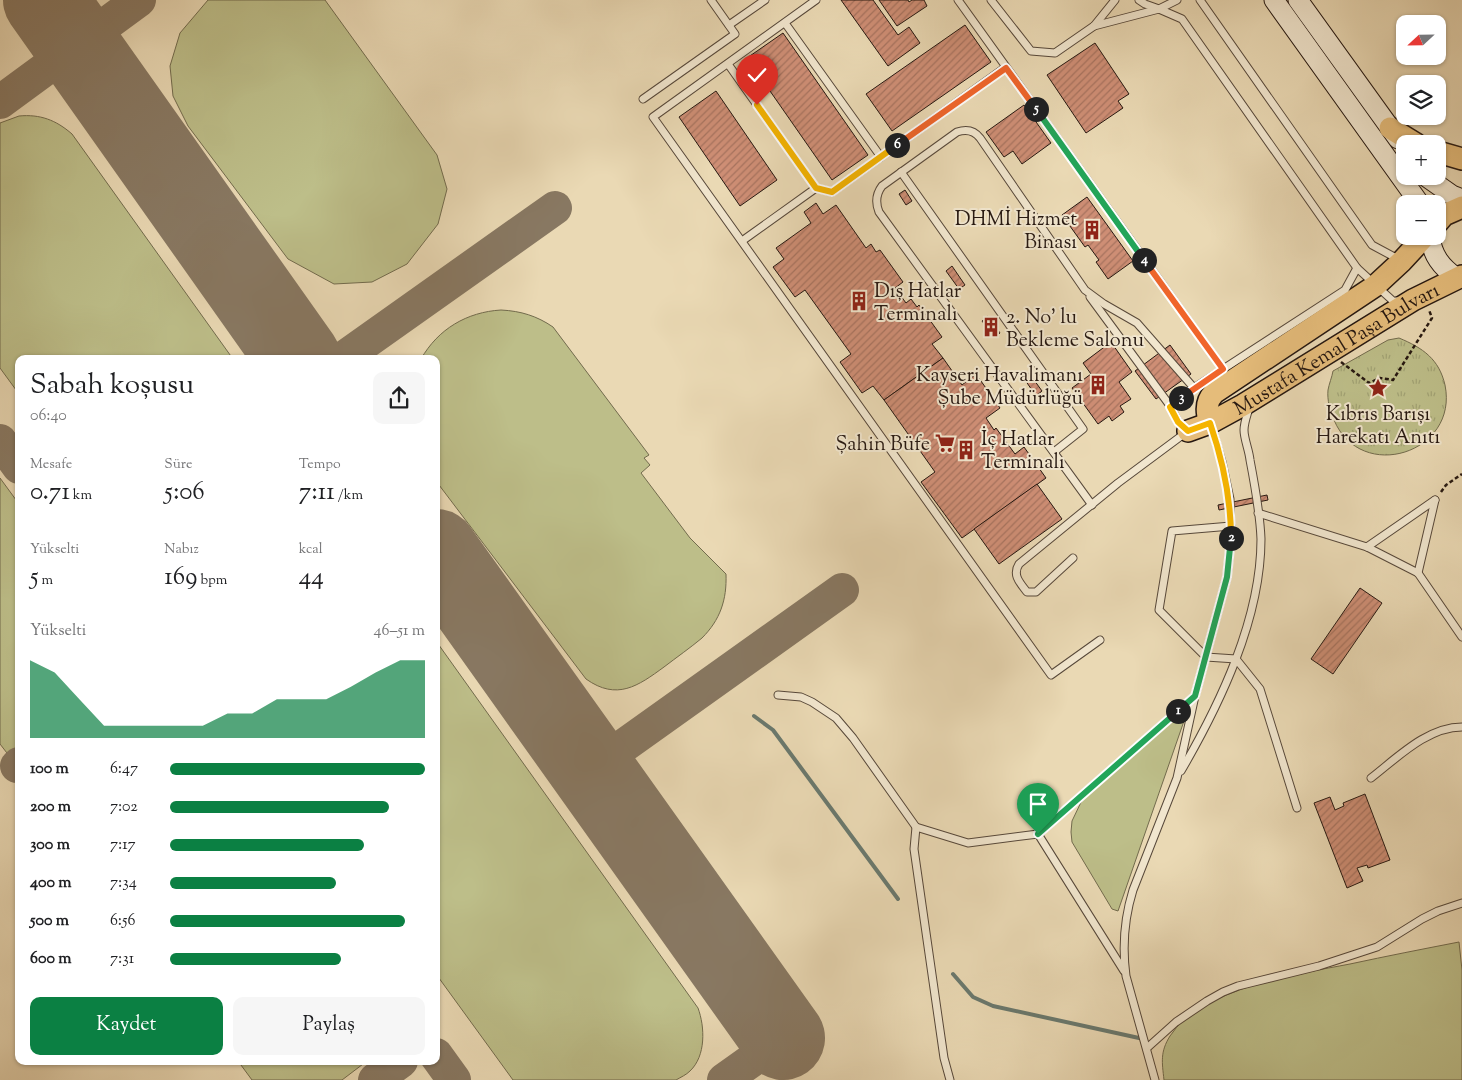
<!DOCTYPE html>
<html lang="tr">
<head>
<meta charset="utf-8">
<style>
	body { margin:0; font-family:"Sorts Mill Goudy",serif; background:#f6f6f6; color:#202124; height:100vh; display:flex; flex-direction:column; font-size:19px; white-space:nowrap }
	* { box-sizing:border-box; margin:0 }
	p { font-size:16px; color:#757577 }
	.icon { flex:none; width:28px; height:28px; fill:none; stroke:currentColor; stroke-width:2; stroke-linecap:round; stroke-linejoin:round }
	.map { position:relative; flex:1; overflow:hidden }
	.sheet { position:absolute; left:15px; top:355px; width:425px; height:710px; display:flex; flex-direction:column; background:#fff; border-radius:10px; box-shadow:0 1px 4px #0004 }
	.sheet>* { flex:none }
	.needle { width:32px; rotate:248deg }
	.buttons { position:absolute; left:1396px; top:15px; display:grid; gap:10px }
	.buttons a { display:grid; place-items:center; width:50px; height:50px; border-radius:10px; background:#fff; box-shadow:0 1px 4px #0004; font-size:25px }
	.pin { position:absolute; display:grid; place-items:center; width:42px; height:42px; color:#fff; margin:-51px -21px; border-radius:50% 50% 50% 0; rotate:-45deg; box-shadow:0 0 5px #0007 }
	.pin .icon { rotate:45deg }
	.km { position:absolute; width:25px; height:25px; margin:-12px; border-radius:50%; background:#222; color:#fff; font-size:14px; line-height:25px; text-align:center }
	.round { display:grid; place-items:center; flex:none; width:52px; height:52px; border-radius:10px; background:#f6f6f6 }
	.head { display:flex; align-items:center; justify-content:space-between; height:85px; padding:0 15px }
	h1 { font-size:28px; font-weight:600; line-height:38px }
	.stats { display:grid; grid-template-columns:repeat(3,1fr); gap:8px; height:85px; padding:5px 15px }
	.stats div { display:grid; align-content:center }
	.stats b { font-size:25px; font-weight:600 }
	.stats small { font-size:14px; font-weight:400 }
	.stats p { font-size:14px }
	.chart { height:140px; padding:10px 15px }
	.chart p { display:flex; justify-content:space-between }
	.chart svg { width:100%; height:90px; margin-top:5px; fill:#0b8043; opacity:.7 }
	.action { display:flex; gap:10px; margin-top:auto; padding:10px 15px }
	.action a { flex:1; height:58px; border-radius:10px; background:#0b8043; color:#fff; font-size:20px; font-weight:600; line-height:58px; text-align:center }
	.action a+a { background:#f6f6f6; color:#202124 }
	ul { padding:0 15px; list-style:none; font-size:16px }
	li { display:grid; grid-template-columns:80px 60px 1fr; align-items:center; height:38px }
	li i { height:12px; border-radius:6px; background:#0b8043 }
	.map>svg:first-child { display:block }
	.grass { fill:#bdbe89; stroke:#726b4d }
	.park { fill:url(#park-tufts); stroke:#726b4d }
	.lines { fill:none; stroke-linecap:round; stroke-linejoin:round }
	.stream { stroke:#6a796e; stroke-width:4 }
	.taxiway { stroke:#887862; stroke-width:34 }
	.runway { stroke:#887862; stroke-width:84 }
	.building { fill:url(#building-hatch); stroke:#261811 }
	.service-casing { stroke:#57483a; stroke-width:9 }
	.secondary-casing { stroke:#261811; stroke-width:21 }
	.primary-casing { stroke:#261811; stroke-width:24 }
	.path { stroke:#261811; stroke-width:2.5; stroke-dasharray:4 2.5; stroke-linecap:butt }
	.service { stroke:#f1e6ce; stroke-width:7 }
	.secondary { stroke:#f1e6ce; stroke-width:19 }
	.primary { stroke:#e5bc7a; stroke-width:21 }
	.split-1-casing { stroke:#fff; stroke-width:10 }
	.split-2-casing { stroke:#fff; stroke-width:10 }
	.split-3-casing { stroke:#fff; stroke-width:10 }
	.split-4-casing { stroke:#fff; stroke-width:10 }
	.split-5-casing { stroke:#fff; stroke-width:10 }
	.split-6-casing { stroke:#fff; stroke-width:10 }
	.split-7-casing { stroke:#fff; stroke-width:10 }
	.split-1 { stroke:#22a559; stroke-width:6 }
	.split-2 { stroke:#22a559; stroke-width:6 }
	.split-3 { stroke:#f5b400; stroke-width:6 }
	.split-4 { stroke:#f0652b; stroke-width:6 }
	.split-5 { stroke:#22a559; stroke-width:6 }
	.split-6 { stroke:#f0652b; stroke-width:6 }
	.split-7 { stroke:#f5b400; stroke-width:6 }
	.labels { text-anchor:middle; stroke-width:4; stroke-linejoin:round; paint-order:stroke }
	.poi-label { font-size:20px; fill:#261811; stroke:#f1e6ce; text-anchor:end }
	.street-label { font-size:20px; fill:#261811; stroke:#f1e6ce }
</style>
</head>
<body>
<div class="map">
<svg width="1462" height="1080" viewBox="0 0 1462 1080">
	<defs>
		<pattern id="park-tufts" width="24" height="20" patternUnits="userSpaceOnUse" patternTransform="scale(1.25)"><rect width="24" height="20" fill="#bdbe89"/><path d="M3 7l-1-3M5 7V3M7 7l1-3M15 17l-1-3M17 17v-4M19 17l1-3" fill="none" stroke="#a2a375"/></pattern>
		<pattern id="building-hatch" width="6" height="6" patternUnits="userSpaceOnUse" patternTransform="scale(1.25)"><rect width="6" height="6" fill="#ce8e75"/><path d="M-1 1l2-2M0 6l6-6M5 7l2-2" fill="none" stroke="#a7735f"/></pattern>
	</defs>
	<rect width="100%" height="100%" fill="#ead9b4"/>
	<filter id="stains"><feTurbulence type="fractalNoise" baseFrequency=".004" numOctaves="4"/><feColorMatrix values="0 0 0 0 .2 0 0 0 0 .09 0 0 0 0 .02 0 0 0 .5 -.17"/></filter>
	<radialGradient id="worn" r=".72"><stop offset=".6" stop-color="#630" stop-opacity="0"/><stop offset="1" stop-color="#630" stop-opacity=".3"/></radialGradient>
	<g class="grass">
		<path d="M 208,0 L 325,0 L 437,155 L 447,189 L 438,224 L 407,264 L 372,282 L 334,284 L 288,259 L 188,126 L 173,96 L 170,66 L 180,33 Z"/>
		<path d="M 19,116 C 40,114 56,120 72,134 L 233,359 L 19,359 L 19,394 L 0,368 L 0,123 Z"/>
		<path d="M 501,310 C 521,311 537,316 553,327 L 649,455 L 644,458 L 650,465 L 641,473 L 690,538 L 726,574 C 727,600 720,620 702,638 C 690,648 677,657 664,667 C 638,686 617,701 586,679 L 436,481 L 436,359 L 421,359 C 438,329 467,312 501,310 Z"/>
		<path d="M 0,478 L 19,504 L 19,764 L 17,766 L 0,744 Z"/>
		<path d="M 436,641 L 698,1008 C 705,1027 706,1056 690,1071 C 686,1075 681,1077 676,1080 L 513,1080 L 436,974 Z"/>
		<path d="M 1174,717 L 1180,717 L 1184,721 L 1118,911 L 1112,909 L 1072,842 L 1071,832 L 1072,821 L 1083,798 Z"/>
		<path d="M 1459,942 L 1462,970 L 1462,1080 L 1164,1080 C 1162,1062 1160,1052 1170,1036 C 1201,988 1298,974 1350,964 C 1387,956 1423,949 1459,942 Z"/>
		<path d="M 238,1061 L 367,1061 L 342,1080 L 252,1080 Z"/>
	</g>
	<path class="park" d="M 1399,338 C 1423,348 1439,359 1445,385 C 1459,453 1361,484 1334,420 C 1330,411 1327,400 1328,390 C 1329,384 1332,377 1333,371 L 1388,340 Z"/>
	<g class="lines">
		<g class="stream">
			<path d="M 754,716 L 773,730 L 898,899"/>
			<path d="M 953,974 L 973,997 L 993,1006 L 1139,1038"/>
		</g>
		<g class="taxiway">
			<path d="M 0,102 L 139,0"/>
			<path d="M 342,359 L 555,208"/>
			<path d="M 0,441 L 19,467"/>
			<path d="M 17,766 L 19,764"/>
			<path d="M 591,769 L 842,590"/>
			<path d="M 436,1055 L 454,1080"/>
			<path d="M 375,1080 L 401,1061"/>
			<path d="M 724,1080 L 783,1038"/>
		</g>
		<g class="runway">
			<path d="M 45,0 L 299,359"/>
			<path d="M 436,551 L 783,1038"/>
		</g>
	</g>
	<g class="building">
		<path d="M 841,0 L 873,0 L 898,35 L 909,27 L 920,43 L 888,66 Z"/>
		<path d="M 879,0 L 908,0 L 909,2 L 912,0 L 924,0 L 927,6 L 897,26 Z"/>
		<path d="M 965,25 L 991,62 L 892,131 L 866,94 Z"/>
		<path d="M 783,33 L 868,155 L 832,180 L 747,58 Z"/>
		<path d="M 1095,43 L 1129,94 L 1118,101 L 1123,108 L 1086,133 L 1047,75 Z"/>
		<path d="M 716,91 L 777,180 L 740,206 L 679,117 Z"/>
		<path d="M 1024,105 L 1051,143 L 1022,164 L 1013,151 L 1004,157 L 986,132 Z"/>
		<path d="M 905,190 L 912,201 L 906,205 L 899,194 Z"/>
		<path d="M 1087,197 L 1133,261 L 1108,279 L 1096,262 L 1099,260 L 1088,245 L 1085,247 L 1062,215 Z"/>
		<path d="M 816,203 L 823,214 L 836,205 L 866,248 L 871,244 L 876,252 L 880,250 L 903,282 L 895,288 L 906,303 L 911,299 L 917,307 L 919,305 L 942,337 L 932,344 L 943,358 L 884,400 L 873,386 L 862,393 L 840,362 L 851,354 L 805,290 L 795,297 L 773,267 L 784,259 L 776,248 L 811,223 L 804,212 Z"/>
		<path d="M 952,266 L 965,285 L 959,289 L 946,271 Z"/>
		<path d="M 988,316 L 1000,333 L 995,338 L 982,321 Z"/>
		<path d="M 1111,342 L 1132,372 L 1119,382 L 1131,399 L 1120,406 L 1124,412 L 1112,421 L 1109,416 L 1098,424 L 1072,388 L 1091,374 L 1083,363 Z"/>
		<path d="M 1170,345 L 1191,374 L 1156,399 L 1135,371 Z"/>
		<path d="M 943,358 L 962,385 L 976,374 L 1000,408 L 986,418 L 994,430 L 996,428 L 1015,454 L 1024,447 L 1046,478 L 962,538 L 921,482 L 935,472 L 884,400 Z"/>
		<path d="M 1029,373 L 1042,391 L 1036,396 L 1023,377 Z"/>
		<path d="M 1037,484 L 1062,519 L 999,564 L 974,529 Z"/>
		<path d="M 1267,495 L 1268,500 L 1219,510 L 1218,505 Z"/>
		<path d="M 1360,588 L 1382,603 L 1333,674 L 1311,659 Z"/>
		<path d="M 1365,794 L 1390,860 L 1368,868 L 1367,865 L 1357,868 L 1363,881 L 1347,888 L 1314,803 L 1330,797 L 1335,810 L 1344,806 L 1343,803 Z"/>
	</g>
	<g class="lines">
		<defs>
			<g id="service">
				<path d="M 816,0 L 653,117 L 1051,675 L 1100,640"/>
				<path d="M 958,0 L 1223,369"/>
				<path d="M 991,0 L 1031,51 L 1055,53 L 1094,26 L 1115,0"/>
				<path d="M 1139,0 L 1145,4 L 1159,9 L 1177,0"/>
				<path d="M 1200,0 L 1372,245 L 1400,260"/>
				<path d="M 785,23 L 881,157"/>
				<path d="M 729,25 L 765,0"/>
				<path d="M 1094,26 L 1159,9 L 1182,19 L 1357,268 L 1393,301 L 1399,301"/>
				<path d="M 728,64 L 816,188 L 742,241"/>
				<path d="M 643,99 L 735,34 L 711,0"/>
				<path d="M 901,172 L 1083,429 L 1054,452"/>
				<path d="M 816,188 L 832,192 L 1006,67"/>
				<path d="M 1171,407 L 1194,388 L 1345,290 L 1357,268"/>
				<path d="M 1092,505 L 879,212 C 875,202 876,194 882,186 L 957,132 C 966,129 974,130 980,138 L 1085,290 L 1104,304 L 1137,323 L 1194,388"/>
				<path d="M 1258,513 L 1367,547 L 1418,573 L 1462,637"/>
				<path d="M 1231,526 L 1172,531 L 1159,610 L 1206,657 L 1236,659 L 1260,689 L 1297,808"/>
				<path d="M 1367,547 L 1435,500"/>
				<path d="M 1073,558 L 1036,592 L 1027,592 C 1020,583 1012,575 1019,564 L 1118,483 L 1188,431 L 1178,422 L 1171,407 L 1090,297"/>
				<path d="M 1418,573 L 1435,500"/>
				<path d="M 778,695 L 801,697 L 812,702 L 836,718 L 853,738 L 916,827 L 968,843 L 1038,834 L 1195,696"/>
				<path d="M 1181,771 C 1220,704 1261,619 1261,539 C 1260,513 1255,486 1250,460 C 1249,450 1244,439 1244,430 C 1244,423 1247,415 1249,408"/>
				<path d="M 1371,778 C 1397,758 1427,727 1462,727"/>
				<path d="M 916,827 L 914,849 L 944,1058 L 950,1080"/>
				<path d="M 1038,834 L 1124,971"/>
				<path d="M 1147,1048 L 1176,1022 L 1207,1001 L 1223,992 L 1238,986 L 1319,966 L 1377,947 L 1422,919 L 1438,911 L 1462,903"/>
				<path d="M 1155,1080 L 1126,976 C 1122,946 1124,919 1133,890 L 1177,778 L 1195,696 L 1227,577 L 1231,538 L 1230,499 L 1222,462 L 1211,425"/>
			</g>
			<g id="secondary">
				<path d="M 1274,0 L 1420,204"/>
				<path d="M 1298,0 L 1398,139"/>
				<path d="M 1425,176 L 1452,195 L 1462,199"/>
				<path d="M 1430,236 C 1432,255 1441,267 1457,278"/>
			</g>
			<g id="primary">
				<path d="M 1390,128 L 1416,144"/>
				<path d="M 1438,152 L 1462,159"/>
				<path d="M 1438,222 L 1444,215 L 1462,207"/>
				<path d="M 1210,423 C 1206,412 1205,402 1214,393 L 1375,286 L 1402,261 L 1425,236"/>
				<path id="s1" d="M 1188,431 L 1210,423 L 1243,405 L 1413,300 L 1462,276"/>
			</g>
		</defs>
		<use href="#service" class="service-casing"/>
		<use href="#secondary" class="secondary-casing"/>
		<use href="#primary" class="primary-casing"/>
		<g class="path">
			<path d="M 1341,362 L 1369,383 L 1380,378 L 1393,380 L 1432,318 L 1429,310"/>
			<path d="M 1441,492 L 1446,485 L 1462,474"/>
		</g>
		<use href="#service" class="service"/>
		<use href="#secondary" class="secondary"/>
		<use href="#primary" class="primary"/>
	</g>
	<g class="lines">
		<defs>
			<path id="split-1" d="M 1038,834 L 1178,711"/>
			<path id="split-2" d="M 1178,711 L 1195,696 L 1227,577 L 1231,538"/>
			<path id="split-3" d="M 1181,398 L 1170,407 L 1178,422 L 1188,431 L 1210,423 C 1223,461 1231,498 1231,538"/>
			<path id="split-4" d="M 1144,260 L 1223,369 L 1181,398"/>
			<path id="split-5" d="M 1036,109 L 1144,260"/>
			<path id="split-6" d="M 897,145 L 1006,68 L 1036,109"/>
			<path id="split-7" d="M 757,105 L 816,188 L 832,192 L 897,145"/>
		</defs>
		<use href="#split-1" class="split-1-casing"/>
		<use href="#split-2" class="split-2-casing"/>
		<use href="#split-3" class="split-3-casing"/>
		<use href="#split-4" class="split-4-casing"/>
		<use href="#split-5" class="split-5-casing"/>
		<use href="#split-6" class="split-6-casing"/>
		<use href="#split-7" class="split-7-casing"/>
		<use href="#split-1" class="split-1"/>
		<use href="#split-2" class="split-2"/>
		<use href="#split-3" class="split-3"/>
		<use href="#split-4" class="split-4"/>
		<use href="#split-5" class="split-5"/>
		<use href="#split-6" class="split-6"/>
		<use href="#split-7" class="split-7"/>
	</g>
	<defs>
		<symbol id="building-bare" viewBox="-9 -9 18 18"><path d="M-4-6H4V6H1V3H-1V6H-4ZM-2.5-4.3h1.7v1.8h-1.7ZM.8-4.3h1.7v1.8H.8ZM-2.5-1h1.7V.8h-1.7ZM.8-1h1.7V.8H.8Z" fill="#8f2418" stroke="#f1e6ce" stroke-width="2.5" paint-order="stroke"/></symbol>
		<symbol id="sight-bare" viewBox="-9 -9 18 18"><path d="M0-6L1.8-2.2L6-1.7L2.9 1.2L3.7 5.4L0 3.3L-3.7 5.4L-2.9 1.2L-6-1.7L-1.8-2.2Z" fill="#8f2418" stroke="#f1e6ce" stroke-width="2.5" paint-order="stroke"/></symbol>
		<symbol id="supermarket-bare" viewBox="-9 -9 18 18"><path d="M-6-5.5h2.5l.6 2H6L4.5 2H-2.5L-4.4-4H-6ZM-1.5 3.2a1.3 1.3 0 1 0 .1 0ZM3 3.2a1.3 1.3 0 1 0 .1 0Z" fill="#8f2418" stroke="#f1e6ce" stroke-width="2.5" paint-order="stroke"/></symbol>
	</defs>
	<g fill-rule="evenodd">
		<use href="#building-bare" x="1078" y="216" width="28" height="28"/>
		<use href="#building-bare" x="845" y="287" width="28" height="28"/>
		<use href="#building-bare" x="977" y="313" width="28" height="28"/>
		<use href="#building-bare" x="1084" y="371" width="28" height="28"/>
		<use href="#sight-bare" x="1364" y="374" width="28" height="28"/>
		<use href="#supermarket-bare" x="931" y="429" width="28" height="28"/>
		<use href="#building-bare" x="952" y="436" width="28" height="28"/>
	</g>
	<g class="labels">
		<g class="poi-label">
			<text x="1077" y="225">DHMİ Hizmet<tspan x="1077" dy="23">Binası</tspan></text>
			<text x="874" y="297" text-anchor="start">Dış Hatlar<tspan x="874" dy="23">Terminalı</tspan></text>
			<text x="1006" y="323" text-anchor="start">2. No' lu<tspan x="1006" dy="23">Bekleme Salonu</tspan></text>
			<text x="1083" y="381">Kayseri Havalimanı<tspan x="1083" dy="23">Şube Müdürlüğü</tspan></text>
			<text x="1378" y="420" text-anchor="middle">Kıbrıs Barışı<tspan x="1378" dy="23">Harekatı Anıtı</tspan></text>
			<text x="981" y="445" text-anchor="start">İç Hatlar<tspan x="981" dy="23">Terminalı</tspan></text>
			<text x="930" y="450">Şahin Büfe</text>
		</g>
		<g class="street-label">
			<text dy="7" stroke="none"><textPath href="#s1" startOffset="170">Mustafa Kemal Paşa Bulvarı</textPath></text>
		</g>
	</g>
	<rect width="100%" height="100%" filter="url(#stains)"/>
	<rect width="100%" height="100%" fill="url(#worn)"/>
</svg>
<div class="buttons">
<a><svg class="needle" viewBox="-14 -14 28 28"><path d="M0-13l5 13h-10z" fill="#e53935"/><path d="M0 13l5-13h-10z" fill="#757577"/></svg></a>
<a><svg class="icon" aria-label="layers" viewBox="0 0 24 24"><path d="M12 4l9 5-9 5-9-5zM3 14l9 5 9-5"/></svg></a>
<a>+</a>
<a>−</a>
</div>
<div class="pin" style="left:1038px;top:834px;background:#1e9e55"><svg class="icon" aria-label="arrive" viewBox="0 0 24 24"><path d="M6 21V4h12l-3 4 3 4H6"/></svg></div>
<div class="pin" style="left:757px;top:105px;background:#d93025"><svg class="icon" aria-label="check" viewBox="0 0 24 24"><path d="M5 12l5 5 9-10"/></svg></div>
<b class="km" style="left:1178px;top:711px">1</b>
<b class="km" style="left:1231px;top:538px">2</b>
<b class="km" style="left:1181px;top:398px">3</b>
<b class="km" style="left:1144px;top:260px">4</b>
<b class="km" style="left:1036px;top:109px">5</b>
<b class="km" style="left:897px;top:145px">6</b>
<section class="sheet">
<div class="head"><div><h1>Sabah koşusu</h1><p>06:40</p></div><a class="round"><svg class="icon" aria-label="share" viewBox="0 0 24 24"><path d="M12 15V3M7 8l5-5 5 5M5 13v7h14v-7"/></svg></a></div>
<div class="stats">
<div><p>Mesafe</p><b>0.71<small> km</small></b></div>
<div><p>Süre</p><b>5:06</b></div>
<div><p>Tempo</p><b>7:11<small> /km</small></b></div>
</div>
<div class="stats">
<div><p>Yükselti</p><b>5<small> m</small></b></div>
<div><p>Nabız</p><b>169<small> bpm</small></b></div>
<div><p>kcal</p><b>44</b></div>
</div>
<div class="chart"><p><span>Yükselti</span>46–51 m</p>
<svg viewBox="0 0 160 44" preserveAspectRatio="none"><path d="M0 44V6L10 12L20 25L30 38L40 38L50 38L60 38L70 38L80 32L90 32L100 25L110 25L120 25L130 19L140 12L150 6L160 6V44z"/></svg>
</div>
<ul>
<li><b>100 m</b>6:47<i style="width:100%"></i></li>
<li><b>200 m</b>7:02<i style="width:86%"></i></li>
<li><b>300 m</b>7:17<i style="width:76%"></i></li>
<li><b>400 m</b>7:34<i style="width:65%"></i></li>
<li><b>500 m</b>6:56<i style="width:92%"></i></li>
<li><b>600 m</b>7:31<i style="width:67%"></i></li>
</ul>
<div class="action"><a>Kaydet</a><a>Paylaş</a></div>
</section>
</div>
</body>
</html>
